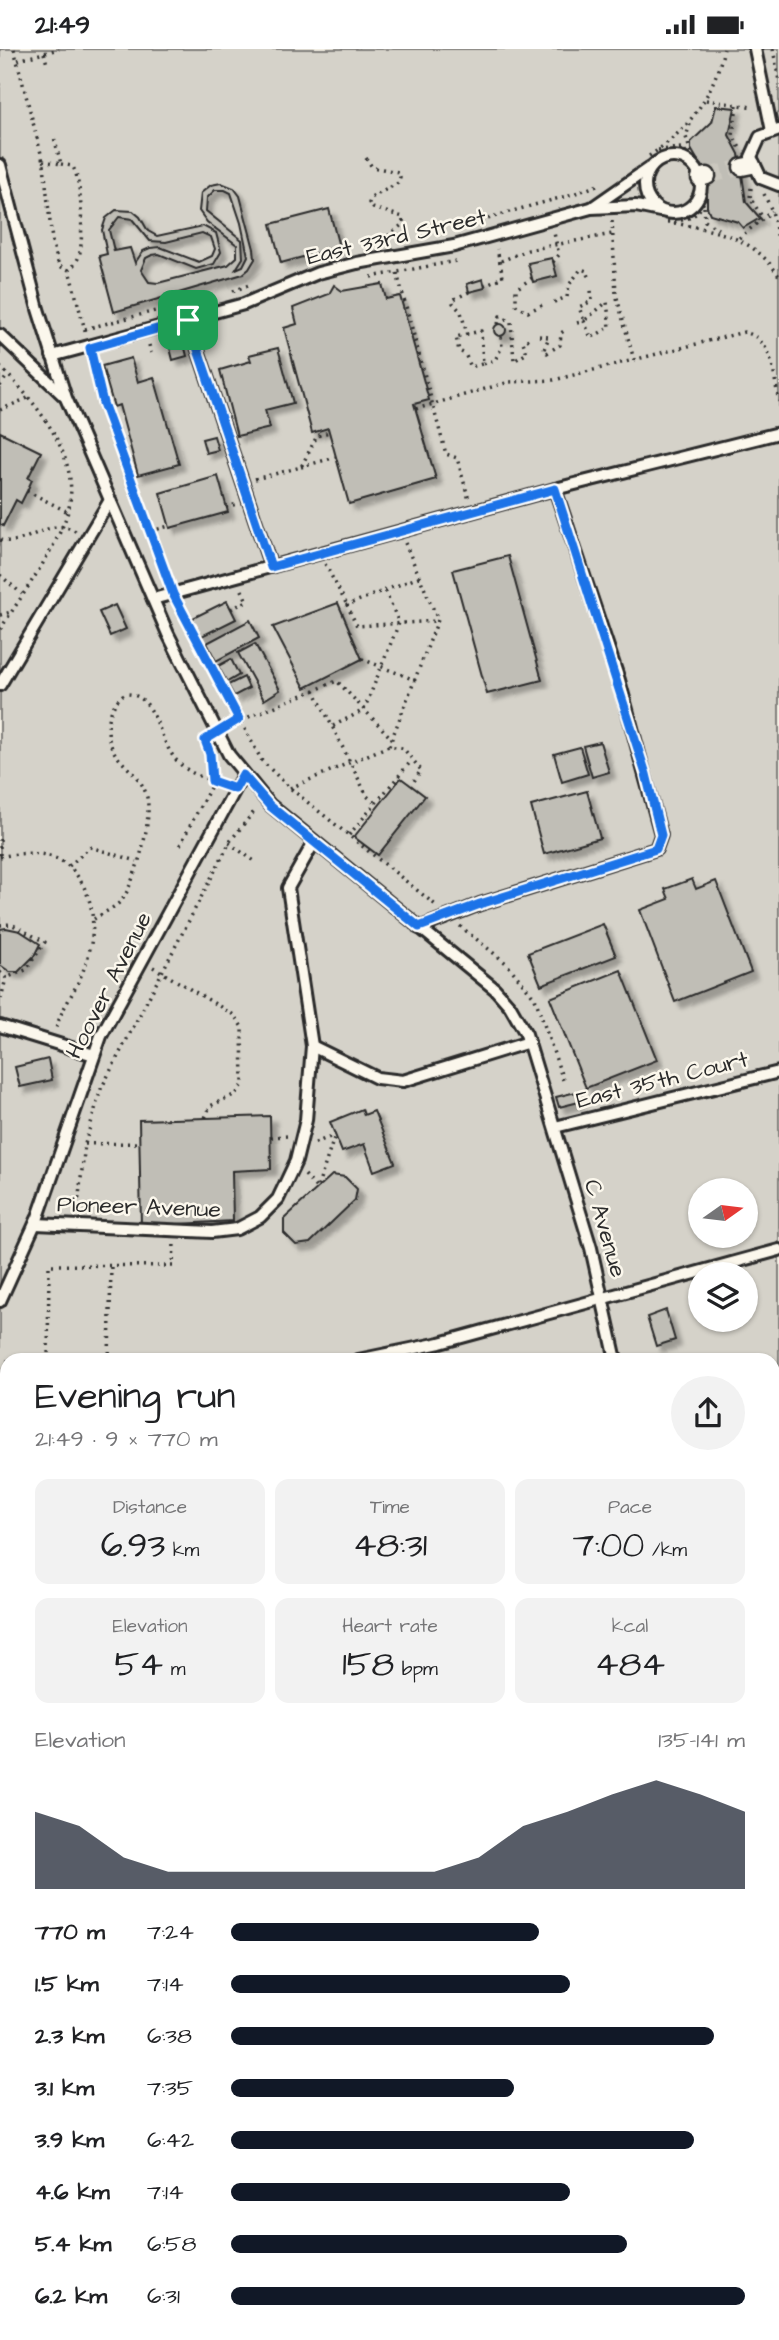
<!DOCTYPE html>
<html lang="en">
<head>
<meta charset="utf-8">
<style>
	body { margin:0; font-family:"Architects Daughter",sans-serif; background:#f2f2f2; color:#202124; height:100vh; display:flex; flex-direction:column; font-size:26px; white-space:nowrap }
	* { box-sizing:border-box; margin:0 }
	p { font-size:23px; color:#757577 }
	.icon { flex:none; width:38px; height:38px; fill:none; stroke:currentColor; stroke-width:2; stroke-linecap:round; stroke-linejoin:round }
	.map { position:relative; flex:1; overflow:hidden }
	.panel { position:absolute; left:0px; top:1304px; width:780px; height:989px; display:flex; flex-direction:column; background:#fff; border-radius:21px 21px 0 0; box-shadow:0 2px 5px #0004 }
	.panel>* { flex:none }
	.needle { width:46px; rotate:76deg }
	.fabs { position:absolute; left:688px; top:1129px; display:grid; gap:14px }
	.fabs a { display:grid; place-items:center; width:70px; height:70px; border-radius:50%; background:#fff; box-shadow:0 2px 5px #0004; font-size:35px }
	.pin { position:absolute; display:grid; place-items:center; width:60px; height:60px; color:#fff; margin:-30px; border-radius:14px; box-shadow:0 4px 10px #0006 }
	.round { display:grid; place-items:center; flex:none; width:74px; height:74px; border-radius:37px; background:#f2f2f2 }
	.summary { display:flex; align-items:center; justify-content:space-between; height:119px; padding:0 35px }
	h1 { font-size:38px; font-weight:600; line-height:52px }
	.stats { display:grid; grid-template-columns:repeat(3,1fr); gap:10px; height:119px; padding:7px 35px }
	.stats div { display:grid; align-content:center; border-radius:14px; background:#f2f2f2; text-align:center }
	.stats b { font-size:35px; font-weight:600 }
	.stats small { font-size:19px; font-weight:400 }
	.stats p { font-size:19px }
	.chart { height:196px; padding:14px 35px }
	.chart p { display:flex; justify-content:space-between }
	.chart svg { width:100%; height:126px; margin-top:7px; fill:#111827; opacity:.7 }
	ul { padding:0 35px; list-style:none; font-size:23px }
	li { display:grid; grid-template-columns:112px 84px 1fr; align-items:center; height:52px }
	li i { height:18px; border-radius:9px; background:#111827 }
	.status { display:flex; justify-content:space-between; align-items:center; height:49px; padding:0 35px; background:#fff; direction:ltr }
	.status svg { height:19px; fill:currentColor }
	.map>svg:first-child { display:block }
	.green { fill:#d5d2c9; stroke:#807e7a; stroke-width:2; fill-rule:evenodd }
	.building { fill:#c0beb6; stroke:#2b2b2b; stroke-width:2; fill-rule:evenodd; filter:url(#shadow) }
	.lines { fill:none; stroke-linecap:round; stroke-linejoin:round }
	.pedestrian-tunnel { stroke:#cbc8bf; stroke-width:16; stroke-dasharray:16 8; stroke-linecap:butt }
	.service-casing { stroke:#2b2b2b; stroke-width:16 }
	.pedestrian-casing { stroke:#2b2b2b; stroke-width:21 }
	.path { stroke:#2b2b2b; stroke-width:3.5; stroke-dasharray:2 5; stroke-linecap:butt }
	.service { stroke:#fbf7ec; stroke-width:10 }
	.pedestrian { stroke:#fbf7ec; stroke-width:16 }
	.route-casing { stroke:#fff; stroke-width:14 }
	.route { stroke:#1a73e8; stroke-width:9 }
	.labels { text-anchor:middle; stroke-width:5; stroke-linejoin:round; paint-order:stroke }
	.street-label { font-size:23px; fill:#2b2b2b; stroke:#fbf7ec }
</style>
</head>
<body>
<div class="status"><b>21:49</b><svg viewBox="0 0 49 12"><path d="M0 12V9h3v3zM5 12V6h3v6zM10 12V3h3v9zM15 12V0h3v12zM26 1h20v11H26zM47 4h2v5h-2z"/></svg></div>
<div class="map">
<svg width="779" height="2291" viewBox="0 0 779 2291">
	<defs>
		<filter id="shadow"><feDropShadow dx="6" dy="6" stdDeviation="2" flood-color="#0004"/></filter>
	</defs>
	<rect width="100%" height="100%" fill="#f3efe4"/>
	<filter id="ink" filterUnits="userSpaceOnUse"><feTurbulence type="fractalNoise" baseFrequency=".0143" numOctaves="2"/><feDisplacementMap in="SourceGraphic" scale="14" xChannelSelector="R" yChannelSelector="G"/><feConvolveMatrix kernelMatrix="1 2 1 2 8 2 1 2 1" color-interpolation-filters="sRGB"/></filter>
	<g filter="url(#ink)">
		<path class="green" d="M 0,0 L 779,0 L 779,2291 L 0,2291 ZM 700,1141 L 746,1141 L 746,1186 L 700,1186 ZM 700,1225 L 746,1225 L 746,1270 L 700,1270 ZM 7,1311 L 774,1311 L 774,2286 L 7,2286 Z"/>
		<g class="building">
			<path d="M 716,57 L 735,59 L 729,86 L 739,105 L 746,153 L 760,169 L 743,179 L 738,173 L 710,165 L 707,158 L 707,127 L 691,100 L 691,93 L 712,73 Z"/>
			<path d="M 221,134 L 234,139 L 240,147 L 254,200 L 255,210 L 249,220 L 243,225 L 114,263 L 99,207 L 107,205 L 102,181 L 106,169 L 116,161 L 133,162 L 140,168 L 148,182 L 157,187 L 203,177 L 216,184 L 221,203 L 214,215 L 196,220 L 159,205 L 152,206 L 146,209 L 141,221 L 149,233 L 158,234 L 228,216 L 237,208 L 237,196 L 207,173 L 199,162 L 201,144 L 211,136 ZM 215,141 L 225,141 L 231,144 L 241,174 L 248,207 L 243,217 L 236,220 L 243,209 L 242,191 L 206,162 L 207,149 ZM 119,168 L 132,170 L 150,192 L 166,193 L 202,184 L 211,188 L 215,200 L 212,207 L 199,213 L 160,198 L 150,199 L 143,202 L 135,214 L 130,199 L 114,202 L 109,181 Z"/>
			<path d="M 329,160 L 339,198 L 281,214 L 271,175 Z"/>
			<path d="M 552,209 L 557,227 L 533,233 L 528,214 Z"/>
			<path d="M 483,230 L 485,239 L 469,243 L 467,235 Z"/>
			<path d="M 382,235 L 386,250 L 400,247 L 429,351 L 414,355 L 436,430 L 349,455 L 328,379 L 312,384 L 284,279 L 297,275 L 293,259 L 329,245 L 334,236 L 342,242 Z"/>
			<circle cx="500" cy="281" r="6"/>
			<path d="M 184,295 L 187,307 L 173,311 L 170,299 Z"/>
			<path d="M 278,299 L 293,354 L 265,361 L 270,379 L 237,387 L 220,321 L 251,312 L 249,306 Z"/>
			<path d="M 131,309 L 138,333 L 154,328 L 179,415 L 138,426 L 119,356 L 114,358 L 102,317 Z"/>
			<path d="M 0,383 L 41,403 L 28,429 L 32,431 L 27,442 L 21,454 L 16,451 L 3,477 L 0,475 Z"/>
			<path d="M 214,387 L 218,401 L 206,404 L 202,390 Z"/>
			<path d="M 218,427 L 228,463 L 170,479 L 160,444 Z"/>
			<path d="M 508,507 L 542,631 L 487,645 L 453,521 Z"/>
			<path d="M 227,552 L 236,570 L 200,588 L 191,570 Z"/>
			<path d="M 338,554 L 362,610 L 305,639 L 273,578 Z"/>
			<path d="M 115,556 L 126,580 L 110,587 L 99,563 Z"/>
			<path d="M 250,571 L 259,589 L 216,612 L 207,594 Z"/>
			<path d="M 255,595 L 280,641 L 264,651 L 238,604 Z"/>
			<path d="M 231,610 L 239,626 L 227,633 L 218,617 Z"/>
			<path d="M 244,628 L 249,639 L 234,647 L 228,636 Z"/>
			<path d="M 600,693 L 609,723 L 592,728 L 583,697 Z"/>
			<path d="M 580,698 L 588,725 L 562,733 L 554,705 Z"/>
			<path d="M 401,729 L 425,747 L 378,806 L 354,788 Z"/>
			<path d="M 587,742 L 600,789 L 544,805 L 531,757 Z"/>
			<path d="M 692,830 L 696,840 L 716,832 L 751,923 L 675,953 L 640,861 L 669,850 L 665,840 Z"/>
			<path d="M 603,875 L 616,907 L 541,936 L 528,904 Z"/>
			<path d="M 6,879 L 20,882 L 40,895 L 34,907 L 18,923 L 10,923 L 0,916 L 0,880 Z"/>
			<path d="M 621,921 L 657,1011 L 586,1039 L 550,949 Z"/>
			<path d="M 48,1010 L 52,1031 L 20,1038 L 15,1018 Z"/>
			<path d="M 576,1043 L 579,1053 L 559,1058 L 556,1048 Z"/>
			<path d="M 362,1060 L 364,1066 L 374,1062 L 395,1114 L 374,1122 L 364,1095 L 342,1103 L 330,1073 Z"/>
			<path d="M 270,1067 L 271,1120 L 232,1122 L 233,1172 L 141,1177 L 139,1071 Z"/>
			<path d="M 332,1126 L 345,1128 L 357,1140 L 355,1151 L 310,1194 L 296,1196 L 284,1184 L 284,1170 Z"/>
			<path d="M 666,1261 L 675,1291 L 656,1297 L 647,1268 Z"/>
			<path d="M 779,2121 L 779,2157 L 774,2159 L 774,2123 Z"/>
		</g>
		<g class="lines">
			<path class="pedestrian-tunnel" d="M 707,127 L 742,118"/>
			<defs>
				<g id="service">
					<path d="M 755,0 L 772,82"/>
					<path d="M 779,81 L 760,88 L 751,108 L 761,129 L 779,136"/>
					<circle cx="673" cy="136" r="28"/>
					<path d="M 0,116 L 38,260 L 66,349 L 168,585 L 229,706 L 270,756 L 495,940 L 510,957 L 526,985 L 591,1199 L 616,1311"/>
					<path d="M 593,158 L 649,119"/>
					<path d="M 188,271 L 271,518"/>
					<path d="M 0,286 L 64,347"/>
					<path d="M 52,307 L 244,255 L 318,224 L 357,214 L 454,197 L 591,159 L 636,157 L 660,162"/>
					<path d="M 153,550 L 555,440 L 779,384"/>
					<path d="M 0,636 L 110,451"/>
					<path d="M 419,879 L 480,855 L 656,800 L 661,786 L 619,631 L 555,440"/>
					<path d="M 0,977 L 94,1006"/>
					<path d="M 312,997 L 377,1029 L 403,1032 L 529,993"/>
					<path d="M 555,1078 L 779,1023"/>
					<path d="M 36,1175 L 212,1183 L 237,1180 L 260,1168 L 278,1150 L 296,1112 L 306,1071 L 312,997 L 288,839 L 314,793"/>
					<path d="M 0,1252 L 38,1168 L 101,987 L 243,726"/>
					<path d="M 358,1311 L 440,1294 L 779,1201"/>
					<path d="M 774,1403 L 779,1402"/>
					<path d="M 0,1413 L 7,1409"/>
					<path d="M 0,1497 L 7,1529"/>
					<path d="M 774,1834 L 779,1833"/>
					<path d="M 0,1863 L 7,1861"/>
					<path d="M 5,2013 L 7,2013"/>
					<path d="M 5,2085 L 7,2085"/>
					<path d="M 774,2100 L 779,2099"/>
					<path d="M 0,2255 L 7,2259"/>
					<path d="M 774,2257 L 779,2255"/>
					<path d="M 68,2286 L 113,2291 L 131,2286"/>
					<path d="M 164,2286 L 168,2291"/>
					<path d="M 392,2286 L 393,2291"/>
					<path d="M 578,2286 L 579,2291"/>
					<path d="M 744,2286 L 747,2291"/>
					<path d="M 703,2291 L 705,2286"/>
				</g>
				<g id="pedestrian">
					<path d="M 742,118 L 752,116"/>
					<path d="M 700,129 L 707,127"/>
				</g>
			</defs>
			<use href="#service" class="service-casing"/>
			<use href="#pedestrian" class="pedestrian-casing"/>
			<g class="path">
				<path d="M 14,0 L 44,116 L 52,192 L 59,217 L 69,221 L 86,285"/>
				<path d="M 773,0 L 779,32"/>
				<path d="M 44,4 L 47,15"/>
				<path d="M 18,11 L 59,0"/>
				<path d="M 706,51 L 752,58"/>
				<path d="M 737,56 L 733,86 L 741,101"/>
				<path d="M 690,75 L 686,88 L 691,104"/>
				<path d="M 658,101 L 682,99 L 698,114"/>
				<path d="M 649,107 C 689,81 713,47 724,0"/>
				<path d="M 366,109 L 372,118 L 398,123 L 400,128 L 398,134 L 371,149 L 369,154 L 373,159 L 403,168 L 403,175 L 387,188 L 387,195"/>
				<path d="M 43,112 L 61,115 L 54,88"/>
				<path d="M 61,115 L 72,117 C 82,127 84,193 79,207 C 77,213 73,217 69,221"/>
				<path d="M 751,139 L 750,149 L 763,169"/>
				<path d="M 764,145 L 772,162 L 779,194"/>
				<path d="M 704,158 L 705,172 L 718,180"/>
				<path d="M 612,172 L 616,245 L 634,311"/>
				<path d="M 667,173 C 688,172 702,167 706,144"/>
				<path d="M 674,174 C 717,182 753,187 779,227"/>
				<path d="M 475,175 C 516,158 560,152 600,135"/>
				<path d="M 739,189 L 772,162"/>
				<path d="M 501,212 L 528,201 L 612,185"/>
				<path d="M 553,213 L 559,206 L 554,184"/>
				<path d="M 397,224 L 446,405 L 457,409 L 469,451"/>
				<path d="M 371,228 L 456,212"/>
				<path d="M 532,229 L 516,240 L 516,256 L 528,263 L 544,255"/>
				<path d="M 484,236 L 503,228 L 497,200"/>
				<path d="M 233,242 L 249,236"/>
				<path d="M 469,243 L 452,251 L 453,254 L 461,263 L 467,285 L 481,282 L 483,315 L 495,311 L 502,298 L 501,287"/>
				<path d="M 554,253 L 567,248 L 569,236 L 581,220 L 587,222 L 590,230"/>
				<path d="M 577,274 L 584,272 L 591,289 L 610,278 L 607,253 L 584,272 L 579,258 L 592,252 L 591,241"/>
				<path d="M 498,275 L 500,267 L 511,273 L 514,312 L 527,304 L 523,293 L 529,290"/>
				<path d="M 85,280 L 202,250"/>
				<path d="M 467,285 L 456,288 L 459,302 L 465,305 L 471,318 L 482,315"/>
				<path d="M 539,287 L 549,288 L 544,300 L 547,304 L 560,296 L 561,284 L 567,280"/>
				<path d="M 149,296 L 151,304"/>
				<path d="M 92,309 L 103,354 L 169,533"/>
				<path d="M 0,318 C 34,351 77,402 70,453 C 65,489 20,548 0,581"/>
				<path d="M 0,337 L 8,326"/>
				<path d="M 416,360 L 509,333 L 554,331 L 744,283 C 774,290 773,326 779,353"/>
				<path d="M 0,361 L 28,349"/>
				<path d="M 301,418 L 336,408"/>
				<path d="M 255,430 L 301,418 L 317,387 L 329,383"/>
				<path d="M 27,442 L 68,463"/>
				<path d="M 226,458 L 237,455"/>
				<path d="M 151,482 L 169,477"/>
				<path d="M 0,491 C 28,499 50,465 77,483"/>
				<path d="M 325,515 L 347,556"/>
				<path d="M 0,526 L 22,545"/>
				<path d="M 419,528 L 347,556 L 357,577 L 437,572"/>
				<path d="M 179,556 L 262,712 L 290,739 L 438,858"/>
				<path d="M 231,560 L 247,552 L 241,539"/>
				<path d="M 0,566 L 11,563"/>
				<path d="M 362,610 L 415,631"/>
				<path d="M 314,641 L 367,747 L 374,753"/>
				<path d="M 229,676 L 337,632 L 392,690"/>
				<path d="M 333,677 L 364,661 L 399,574 L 385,541"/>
				<path d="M 389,697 L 438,571 L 405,494"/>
				<path d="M 290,739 L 389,697 L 403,699 L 421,721 L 411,737"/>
				<path d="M 349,786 L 412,711"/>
				<path d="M 0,790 L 0,808"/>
				<path d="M 229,794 L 257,814"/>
				<path d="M 180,796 L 212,735 L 208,698"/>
				<path d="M 0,808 C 26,802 57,801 75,824 C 103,859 94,905 74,941 C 66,957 61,962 56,980"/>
				<path d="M 69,817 L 90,798 L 137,812"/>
				<path d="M 94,870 C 103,864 119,857 124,848 C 137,826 154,768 146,745 C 141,728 127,720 117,707 C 102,688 107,658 124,645 C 158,643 156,692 179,714 C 191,726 208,730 224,736"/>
				<path d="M 0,876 L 11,875 L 45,893 L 26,921 L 6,929"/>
				<path d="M 460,877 L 506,914 L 535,949 L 563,1031"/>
				<path d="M 153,918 L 234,966 L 242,978 L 243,1036 L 236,1045 L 210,1057 L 205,1069"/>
				<path d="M 0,923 L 6,929 L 0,954"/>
				<path d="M 271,1088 L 289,1087"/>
				<path d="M 315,1094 L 335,1086"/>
				<path d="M 85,1095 L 139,1094"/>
				<path d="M 305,1126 L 317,1140 L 335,1086"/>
				<path d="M 77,1164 L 85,1095 L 101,1040 L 231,791 L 256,760"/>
				<path d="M 48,1311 L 49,1216 L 173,1217 L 174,1194"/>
				<path d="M 109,1311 L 111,1216"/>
			</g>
			<use href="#service" class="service"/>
			<use href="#pedestrian" class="pedestrian"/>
		</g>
	</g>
	<g class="lines" filter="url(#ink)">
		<defs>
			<path id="route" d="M 188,271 L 271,518 L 555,440 L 646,725 L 661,786 L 656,800 L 480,855 L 419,878 L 270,757 L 243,726 L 235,740 L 212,732 L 210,705 L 205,691 L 239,670 L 173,545 L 103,354 L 90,299 Z"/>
		</defs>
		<use href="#route" class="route-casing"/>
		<use href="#route" class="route"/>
	</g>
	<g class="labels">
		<g class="street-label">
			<text transform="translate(396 187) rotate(-13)" y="8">East 33rd Street</text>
			<text transform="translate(108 936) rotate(-63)" y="8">Hoover Avenue</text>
			<text transform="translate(662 1030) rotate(-14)" y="8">East 35th Court</text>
			<text transform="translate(139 1157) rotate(2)" y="8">Pioneer Avenue</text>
			<text transform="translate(606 1179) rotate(74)" y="8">C Avenue</text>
		</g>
	</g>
</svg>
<div class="fabs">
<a><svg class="needle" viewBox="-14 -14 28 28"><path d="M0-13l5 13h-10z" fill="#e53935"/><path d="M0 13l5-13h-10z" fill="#757577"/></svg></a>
<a><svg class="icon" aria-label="layers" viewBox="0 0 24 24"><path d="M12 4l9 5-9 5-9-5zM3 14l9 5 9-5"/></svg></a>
</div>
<div class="pin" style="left:188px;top:271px;background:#1e9e55"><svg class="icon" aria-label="arrive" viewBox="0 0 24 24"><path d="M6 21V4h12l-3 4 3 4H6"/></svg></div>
<section class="panel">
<div class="summary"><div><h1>Evening run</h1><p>21:49 · 9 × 770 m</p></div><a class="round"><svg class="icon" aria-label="share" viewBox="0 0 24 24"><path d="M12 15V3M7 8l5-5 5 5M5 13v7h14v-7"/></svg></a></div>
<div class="stats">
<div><p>Distance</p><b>6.93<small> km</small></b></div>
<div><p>Time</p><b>48:31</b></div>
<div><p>Pace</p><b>7:00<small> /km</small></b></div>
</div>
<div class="stats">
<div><p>Elevation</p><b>54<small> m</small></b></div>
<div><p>Heart rate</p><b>158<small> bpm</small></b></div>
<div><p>kcal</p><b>484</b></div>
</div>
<div class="chart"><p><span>Elevation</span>135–141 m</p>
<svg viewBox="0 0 160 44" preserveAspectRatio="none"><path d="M0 44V17L10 22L20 33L30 38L40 38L50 38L60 38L70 38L80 38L90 38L100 33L110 22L120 17L130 11L140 6L150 11L160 17V44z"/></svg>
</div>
<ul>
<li><b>770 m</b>7:24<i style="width:60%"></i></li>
<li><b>1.5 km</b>7:14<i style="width:66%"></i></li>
<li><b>2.3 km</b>6:38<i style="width:94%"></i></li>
<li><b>3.1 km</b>7:35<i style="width:55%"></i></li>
<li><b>3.9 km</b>6:42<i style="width:90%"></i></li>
<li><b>4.6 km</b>7:14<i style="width:66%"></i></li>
<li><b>5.4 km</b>6:58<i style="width:77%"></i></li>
<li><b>6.2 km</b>6:31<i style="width:100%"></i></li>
</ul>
</section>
</div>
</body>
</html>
